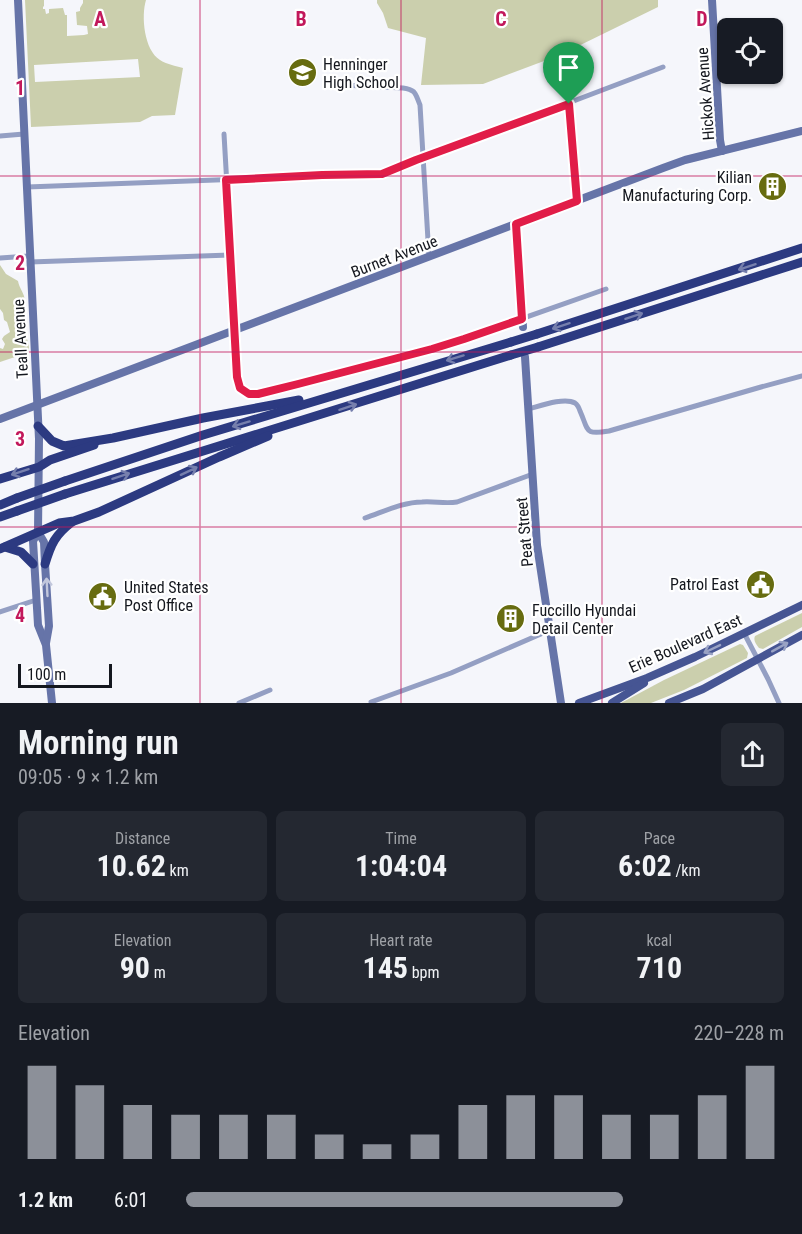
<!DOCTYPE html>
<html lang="en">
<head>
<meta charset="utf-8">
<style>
	body { margin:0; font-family:"Roboto Condensed",sans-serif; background:#242831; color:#f1f3f6; height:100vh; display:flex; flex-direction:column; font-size:22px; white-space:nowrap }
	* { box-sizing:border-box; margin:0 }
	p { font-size:20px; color:#9ea1a6 }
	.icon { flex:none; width:33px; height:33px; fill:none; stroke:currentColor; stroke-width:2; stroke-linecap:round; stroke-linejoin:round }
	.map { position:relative; height:703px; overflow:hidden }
	.drawer { display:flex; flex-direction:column; background:#171b24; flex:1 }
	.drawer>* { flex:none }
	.controls { position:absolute; left:717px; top:18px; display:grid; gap:12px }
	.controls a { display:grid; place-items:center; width:66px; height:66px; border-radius:9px; background:#171b24; box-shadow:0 2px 4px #0004; font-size:30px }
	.scale { position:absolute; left:18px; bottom:15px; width:94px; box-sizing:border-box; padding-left:6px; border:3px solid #14171e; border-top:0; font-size:16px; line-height:21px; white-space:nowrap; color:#14171e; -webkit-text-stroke:4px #fff; paint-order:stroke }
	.pin { position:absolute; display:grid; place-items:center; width:51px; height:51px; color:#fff; margin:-62px -26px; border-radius:50% 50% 50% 0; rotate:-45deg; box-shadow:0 0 6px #0007 }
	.pin .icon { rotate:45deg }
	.round { display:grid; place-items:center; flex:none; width:63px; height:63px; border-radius:9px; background:#242831 }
	.head { display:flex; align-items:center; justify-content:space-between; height:102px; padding:0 18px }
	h1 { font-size:33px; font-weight:700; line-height:45px }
	.metrics { display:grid; grid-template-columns:repeat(3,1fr); gap:9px; height:102px; padding:6px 18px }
	.metrics div { display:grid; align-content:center; border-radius:9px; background:#242831; text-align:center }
	.metrics b { font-size:30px; font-weight:700 }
	.metrics small { font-size:16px; font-weight:400 }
	.metrics p { font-size:16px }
	.chart { height:168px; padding:12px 18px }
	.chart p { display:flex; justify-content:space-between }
	.chart svg { width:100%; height:108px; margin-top:6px; stroke:#8c9099; stroke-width:6 }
	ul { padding:0 18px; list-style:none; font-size:20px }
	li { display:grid; grid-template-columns:96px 72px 1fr; align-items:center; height:45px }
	li i { height:15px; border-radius:8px; background:#8c9099 }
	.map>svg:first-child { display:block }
	.green { fill:#cbcfad; fill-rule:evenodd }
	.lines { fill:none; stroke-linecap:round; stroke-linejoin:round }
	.street { stroke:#949fc3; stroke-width:5 }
	.secondary { stroke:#6674a8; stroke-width:8 }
	.primary { stroke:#465593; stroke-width:8 }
	.highway { stroke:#2c3a81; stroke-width:9 }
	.highway-bridge { stroke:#2c3a81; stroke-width:9 }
	.oneway { stroke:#767fad }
	.oneway2 { stroke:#c2c7dc }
	.oneway3 { stroke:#99a2c4 }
	.route-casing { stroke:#fff; stroke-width:12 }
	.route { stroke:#e11d48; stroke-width:8 }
	.grid { fill:none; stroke:#c2185b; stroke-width:1.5; stroke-opacity:0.55 }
	.labels { text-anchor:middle; stroke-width:4.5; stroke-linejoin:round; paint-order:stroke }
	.poi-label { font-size:16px; fill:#14171e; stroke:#fff; text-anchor:start }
	.street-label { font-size:16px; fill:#14171e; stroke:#fff }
	.grid-label { font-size:20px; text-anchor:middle; font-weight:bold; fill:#c2185b; stroke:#fff; stroke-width:4.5; stroke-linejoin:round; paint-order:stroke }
</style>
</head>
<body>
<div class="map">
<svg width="802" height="703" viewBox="0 0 802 703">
	<rect width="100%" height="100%" fill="#f5f6fb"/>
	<g class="green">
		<path d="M 25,0 L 44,0 L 44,6 L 43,7 L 43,9 L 45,9 L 46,14 L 49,13 L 49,9 L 63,8 L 65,15 L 67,15 L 67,36 L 84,35 L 88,34 L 87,26 L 77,25 L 76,12 L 80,11 L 80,8 L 83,3 L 83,0 L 146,0 C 141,16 144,50 160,60 C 166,64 176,66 183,68 L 175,115 L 152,116 L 140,122 L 31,127 ZM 138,59 L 140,77 L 35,82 L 34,65 Z"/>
		<path d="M 377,0 L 658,0 L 658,7 L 560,55 L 483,84 L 421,85 L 426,38 L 388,28 L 383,13 L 377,3 Z"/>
		<path d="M 0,265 L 6,274 L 18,281 C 19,287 22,290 24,296 C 26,305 24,318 22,327 C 27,338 34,352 24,362 L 21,355 L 0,362 L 0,348 L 3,349 L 5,344 L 2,339 L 4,336 L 10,332 L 7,322 L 4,320 L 3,313 L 0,309 Z"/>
		<path d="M 802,613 L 802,627 L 763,649 L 759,648 C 756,644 753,641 755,636 Z"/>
		<path d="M 740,644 L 743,645 L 748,653 L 747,658 L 684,690 L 651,703 L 621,703 L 664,680 Z"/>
	</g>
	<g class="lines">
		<g class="street">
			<path d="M 566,70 L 577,201"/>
			<path d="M 342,85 L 403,88 C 416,90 415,93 420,105 L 429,257"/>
			<path d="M 224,134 L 238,377 L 240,388 L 249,394 L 258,394 L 298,384 L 432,349 L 464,339 L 606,289"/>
			<path d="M 0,136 L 24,134"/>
			<path d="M 27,187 L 382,174 L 416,160 L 450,148 L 663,67"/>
			<path d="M 0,258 L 29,256"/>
			<path d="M 30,262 L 230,255"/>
			<path d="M 529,409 C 540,406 564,397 575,403 C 578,405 579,408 580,411 C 589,431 584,435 609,431 L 761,387 L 802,376"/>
			<path d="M 365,518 C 383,512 403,502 422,502 C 434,501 445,504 457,502 L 533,474"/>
			<path d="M 0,612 L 36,600"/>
			<path d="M 744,633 L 768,679 L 779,703"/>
			<path d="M 371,702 L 451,673 L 550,630"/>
			<path d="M 239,703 L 270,690"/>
		</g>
		<g class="secondary">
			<path d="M 18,0 L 39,439 L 38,532 L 33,541 L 37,608 L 38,625 L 46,645 L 52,703"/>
			<path d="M 712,0 L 720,140 L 722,151"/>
			<path d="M 516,224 L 523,327"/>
			<path d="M 525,357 L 537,545 L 561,703"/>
			<path d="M 0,419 L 663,168 L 685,160 L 802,131"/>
			<path d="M 38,532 L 44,542 L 45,564 L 49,626 L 46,643"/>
		</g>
		<g class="primary">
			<path d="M 579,703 L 647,678 L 695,657 L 802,605"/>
			<path d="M 612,703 L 644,683"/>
			<path d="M 669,703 L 703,689 L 802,635"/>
		</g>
		<g class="highway">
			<path d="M 537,334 L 802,248"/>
			<path d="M 538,347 L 802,262"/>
			<path d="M 38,426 L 52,441 L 64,446 L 113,438 L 203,418 L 299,400"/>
			<path d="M 0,479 L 39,467 L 50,460 L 94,445"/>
			<path d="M 65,481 L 203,435 L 511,342"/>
			<path d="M 65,494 L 511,355"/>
			<path d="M 0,505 L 17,498"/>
			<path d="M 0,517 L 17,511"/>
			<path d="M 5,547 L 21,552 L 33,564"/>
			<path d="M 0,549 L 59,523 L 74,521 L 99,512 L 219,457 L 268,436"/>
			<path d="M 45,564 C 51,544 55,535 72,522"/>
		</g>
		<g class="highway-bridge">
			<path d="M 511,342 L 537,334"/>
			<path d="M 511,355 L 538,347"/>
			<path d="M 17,498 L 65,481"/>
			<path d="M 17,511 L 65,494"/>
		</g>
	</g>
	<defs><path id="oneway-shaft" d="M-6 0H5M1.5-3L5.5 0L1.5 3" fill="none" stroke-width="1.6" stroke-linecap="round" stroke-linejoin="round" transform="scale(1.5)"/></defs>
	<g class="oneway">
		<use href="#oneway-shaft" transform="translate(747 267) rotate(162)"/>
		<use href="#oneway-shaft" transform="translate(634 316) rotate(-18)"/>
		<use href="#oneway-shaft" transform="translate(561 326) rotate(162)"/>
		<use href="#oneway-shaft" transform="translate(455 358) rotate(163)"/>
		<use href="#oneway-shaft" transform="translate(348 407) rotate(-18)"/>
		<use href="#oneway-shaft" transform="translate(241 424) rotate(163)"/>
		<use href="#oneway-shaft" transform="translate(189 471) rotate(-25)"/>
		<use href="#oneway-shaft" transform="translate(20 472) rotate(162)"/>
		<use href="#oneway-shaft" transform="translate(121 476) rotate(-18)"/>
	</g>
	<use class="oneway2" href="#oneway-shaft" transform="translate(47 587) rotate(-93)"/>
	<g class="oneway3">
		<use href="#oneway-shaft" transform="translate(780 647) rotate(-29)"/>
		<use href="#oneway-shaft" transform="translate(712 649) rotate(154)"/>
	</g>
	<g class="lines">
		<defs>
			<path id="route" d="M 569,104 L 577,201 L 516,224 L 522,319 L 464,339 L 432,349 L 298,384 L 258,394 L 249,394 L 240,388 L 237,377 L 226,180 L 322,175 L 382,174 L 416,160 Z"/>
		</defs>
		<use href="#route" class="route-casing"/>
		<use href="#route" class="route"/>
	</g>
	<path class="grid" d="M 200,0 L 200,703M 401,0 L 401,703M 602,0 L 602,703M 0,176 L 802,176M 0,352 L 802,352M 0,527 L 802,527"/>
	<defs>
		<symbol id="school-disc" viewBox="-11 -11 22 22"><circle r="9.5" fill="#676c10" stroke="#fff"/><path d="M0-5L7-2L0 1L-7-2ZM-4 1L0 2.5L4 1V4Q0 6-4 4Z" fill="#fff"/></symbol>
		<symbol id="building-disc" viewBox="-11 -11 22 22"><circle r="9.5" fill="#676c10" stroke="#fff"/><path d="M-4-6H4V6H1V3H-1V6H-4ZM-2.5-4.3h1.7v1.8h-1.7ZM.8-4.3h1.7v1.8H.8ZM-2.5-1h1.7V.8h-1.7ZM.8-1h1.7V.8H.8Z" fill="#fff"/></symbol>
		<symbol id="civic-disc" viewBox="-11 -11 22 22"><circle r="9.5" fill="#676c10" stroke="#fff"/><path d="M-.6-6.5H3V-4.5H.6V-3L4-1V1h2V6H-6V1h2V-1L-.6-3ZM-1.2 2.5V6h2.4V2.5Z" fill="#fff"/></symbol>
	</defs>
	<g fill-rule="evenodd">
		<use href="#school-disc" x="286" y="56" width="33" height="33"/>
		<use href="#building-disc" x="756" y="170" width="33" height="33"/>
		<use href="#civic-disc" x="744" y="568" width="33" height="33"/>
		<use href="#civic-disc" x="86" y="580" width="33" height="33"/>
		<use href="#building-disc" x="494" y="602" width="33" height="33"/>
	</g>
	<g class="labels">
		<g class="poi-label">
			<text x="323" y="70">Henninger<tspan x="323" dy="18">High School</tspan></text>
			<text x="752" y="183" text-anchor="end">Kilian<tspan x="752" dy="18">Manufacturing Corp.</tspan></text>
			<text x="739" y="590" text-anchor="end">Patrol East</text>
			<text x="124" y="593">United States<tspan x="124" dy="18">Post Office</tspan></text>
			<text x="532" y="616">Fuccillo Hyundai<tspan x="532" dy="18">Detail Center</tspan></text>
		</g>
		<g class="street-label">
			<text transform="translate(705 94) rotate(-94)" y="6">Hickok Avenue</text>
			<text transform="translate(394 256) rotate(-21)" y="6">Burnet Avenue</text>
			<text transform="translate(20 339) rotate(-93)" y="6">Teall Avenue</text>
			<text transform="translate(524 532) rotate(-95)" y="6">Peat Street</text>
			<text transform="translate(685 643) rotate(-24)" y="6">Erie Boulevard East</text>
		</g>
	</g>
	<g class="grid-label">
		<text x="100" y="26">A</text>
		<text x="301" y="26">B</text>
		<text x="501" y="26">C</text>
		<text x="702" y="26">D</text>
		<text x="20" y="95">1</text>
		<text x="20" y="270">2</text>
		<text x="20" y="446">3</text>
		<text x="20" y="622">4</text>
	</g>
</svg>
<div class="controls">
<a><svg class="icon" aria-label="locate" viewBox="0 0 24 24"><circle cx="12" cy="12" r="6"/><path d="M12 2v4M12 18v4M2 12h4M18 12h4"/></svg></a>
</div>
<div class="scale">100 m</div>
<div class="pin" style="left:569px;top:104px;background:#1e9e55"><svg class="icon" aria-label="arrive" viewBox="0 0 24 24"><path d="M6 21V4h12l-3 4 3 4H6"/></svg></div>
</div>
<section class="drawer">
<div class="head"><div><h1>Morning run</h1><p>09:05 · 9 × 1.2 km</p></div><a class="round"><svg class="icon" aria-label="share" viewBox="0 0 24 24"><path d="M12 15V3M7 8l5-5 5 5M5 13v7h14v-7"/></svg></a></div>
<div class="metrics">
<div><p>Distance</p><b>10.62<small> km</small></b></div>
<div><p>Time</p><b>1:04:04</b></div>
<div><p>Pace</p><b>6:02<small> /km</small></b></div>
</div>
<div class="metrics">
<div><p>Elevation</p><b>90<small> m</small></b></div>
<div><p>Heart rate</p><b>145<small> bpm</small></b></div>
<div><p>kcal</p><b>710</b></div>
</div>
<div class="chart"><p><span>Elevation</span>220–228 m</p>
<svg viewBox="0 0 160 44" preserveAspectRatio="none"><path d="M5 44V6M15 44V14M25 44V22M35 44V26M45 44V26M55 44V26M65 44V34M75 44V38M85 44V34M95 44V22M105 44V18M115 44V18M125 44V26M135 44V26M145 44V18M155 44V6"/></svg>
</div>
<ul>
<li><b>1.2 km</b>6:01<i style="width:73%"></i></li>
</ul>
</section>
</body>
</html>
